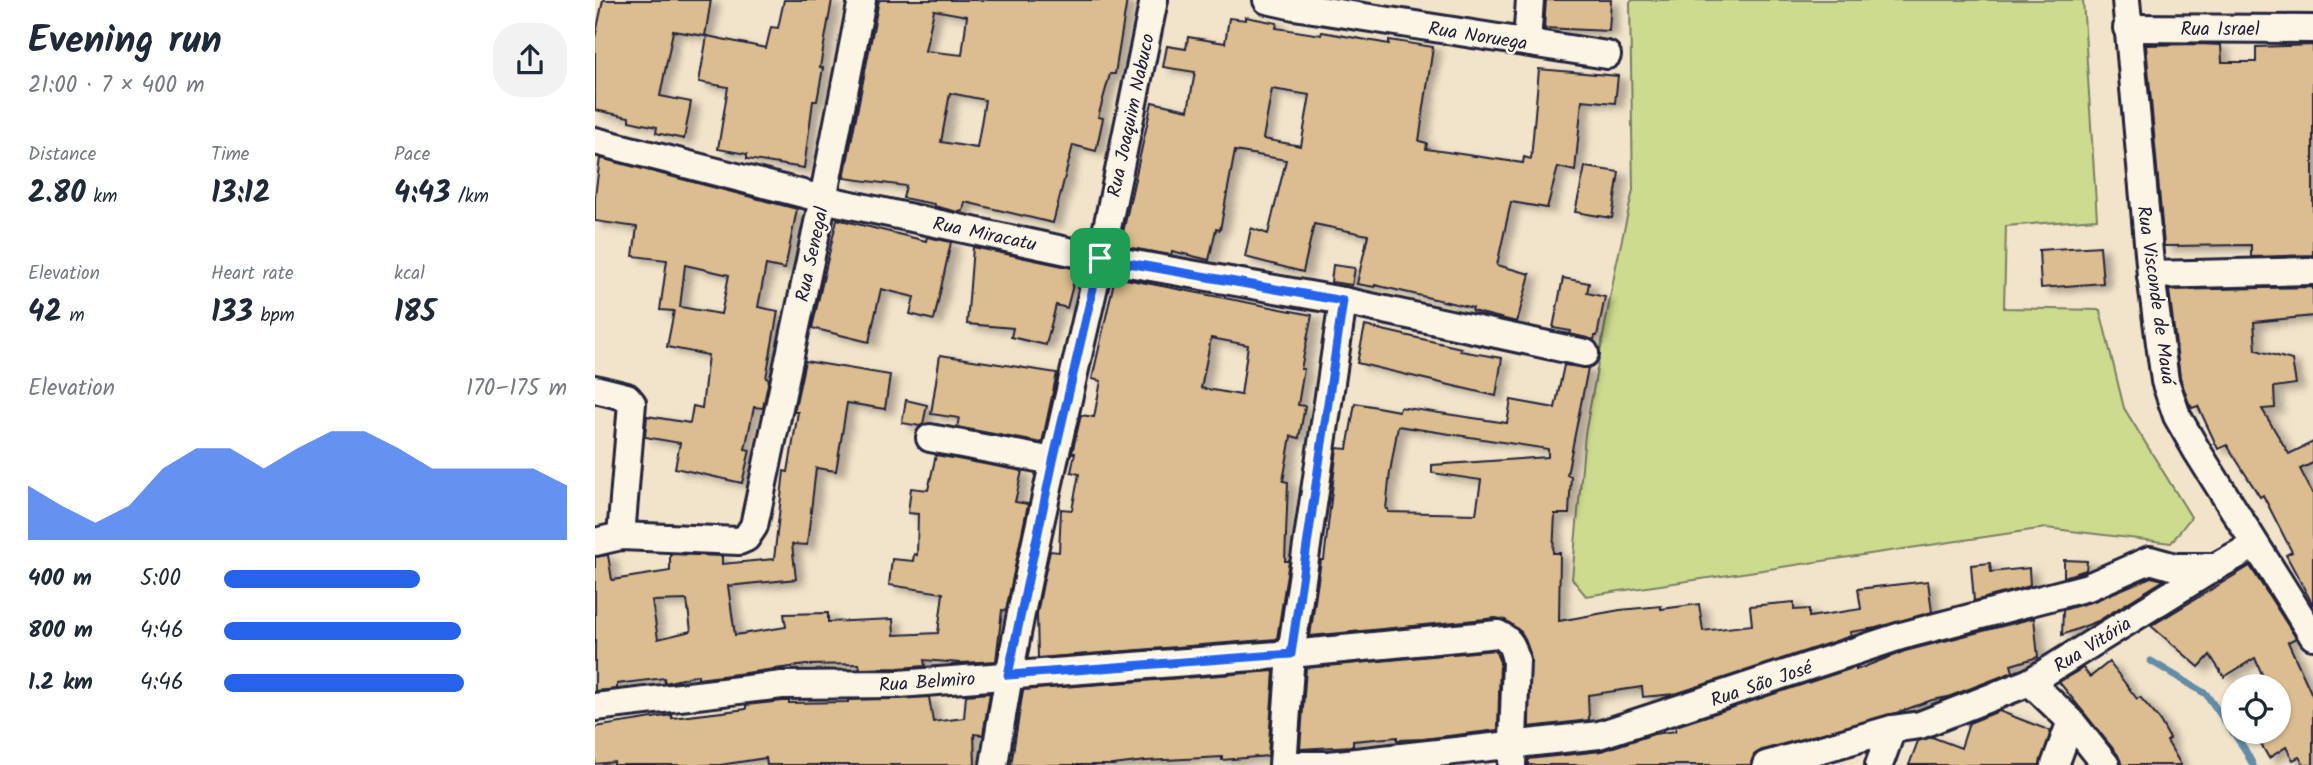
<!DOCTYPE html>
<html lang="en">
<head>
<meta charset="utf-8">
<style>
	body { margin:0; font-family:Kalam,sans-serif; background:#f2f2f3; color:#1f2937; height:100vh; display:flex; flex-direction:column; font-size:26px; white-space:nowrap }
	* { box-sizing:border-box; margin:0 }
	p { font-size:23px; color:#747a83 }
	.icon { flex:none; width:38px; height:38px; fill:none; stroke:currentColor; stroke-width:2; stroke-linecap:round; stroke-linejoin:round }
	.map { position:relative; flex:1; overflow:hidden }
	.drawer { display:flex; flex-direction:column; background:#fff; width:595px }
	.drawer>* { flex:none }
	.fabs { position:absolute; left:1626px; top:674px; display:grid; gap:14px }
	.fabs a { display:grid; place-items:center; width:70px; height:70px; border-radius:50%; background:#fff; box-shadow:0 2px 5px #0004; font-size:35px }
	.pin { position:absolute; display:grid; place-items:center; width:60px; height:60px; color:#fff; margin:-30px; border-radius:14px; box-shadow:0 4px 10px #0006 }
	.round { display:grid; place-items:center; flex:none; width:74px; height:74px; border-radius:28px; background:#f2f2f3 }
	.head { display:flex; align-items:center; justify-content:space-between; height:119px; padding:0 28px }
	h1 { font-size:38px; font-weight:700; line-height:52px }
	.stats { display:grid; grid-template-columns:repeat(3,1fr); gap:10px; height:119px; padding:7px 28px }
	.stats div { display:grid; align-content:center }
	.stats b { font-size:30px; font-weight:700 }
	.stats small { font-size:19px; font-weight:400 }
	.stats p { font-size:19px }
	.chart { height:196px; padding:14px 28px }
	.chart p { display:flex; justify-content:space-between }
	.chart svg { width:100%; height:126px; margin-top:7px; fill:#2563eb; opacity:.7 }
	ul { padding:0 28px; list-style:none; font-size:23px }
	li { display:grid; grid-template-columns:112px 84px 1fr; align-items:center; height:52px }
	li i { height:18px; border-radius:9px; background:#2563eb }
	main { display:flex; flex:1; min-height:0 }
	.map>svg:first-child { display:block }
	.green { fill:#cddb8e; stroke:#787e64; stroke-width:2 }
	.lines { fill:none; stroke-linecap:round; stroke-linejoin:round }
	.stream { stroke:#638ca7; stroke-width:7 }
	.building { fill:#dbbd8f; stroke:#22223b; stroke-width:2; fill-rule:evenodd; filter:url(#shadow) }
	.minor-casing { stroke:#22223b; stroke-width:32 }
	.minor { stroke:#fcf5e5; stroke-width:26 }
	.route-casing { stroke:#fff; stroke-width:14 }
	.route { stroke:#2563eb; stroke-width:9 }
	.labels { text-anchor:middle; stroke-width:5; stroke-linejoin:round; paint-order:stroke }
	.street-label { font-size:19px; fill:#22223b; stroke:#fcf5e5 }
</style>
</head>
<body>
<main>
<section class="drawer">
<div class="head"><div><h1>Evening run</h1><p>21:00 · 7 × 400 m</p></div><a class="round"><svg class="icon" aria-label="share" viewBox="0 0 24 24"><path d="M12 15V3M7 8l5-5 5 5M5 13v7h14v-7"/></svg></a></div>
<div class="stats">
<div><p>Distance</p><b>2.80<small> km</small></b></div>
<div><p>Time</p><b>13:12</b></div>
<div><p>Pace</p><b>4:43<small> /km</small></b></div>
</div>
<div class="stats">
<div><p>Elevation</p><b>42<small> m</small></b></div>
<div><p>Heart rate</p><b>133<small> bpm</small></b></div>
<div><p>kcal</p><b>185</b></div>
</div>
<div class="chart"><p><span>Elevation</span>170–175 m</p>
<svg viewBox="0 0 160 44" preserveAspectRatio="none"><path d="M0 44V25L10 32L20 38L30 32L40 19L50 12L60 12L70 19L80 12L90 6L100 6L110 12L120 19L130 19L140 19L150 19L160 25V44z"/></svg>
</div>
<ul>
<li><b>400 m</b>5:00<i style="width:57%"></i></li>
<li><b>800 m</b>4:46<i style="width:69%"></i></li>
<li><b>1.2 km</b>4:46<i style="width:70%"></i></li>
</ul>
</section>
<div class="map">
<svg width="1718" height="765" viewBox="0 0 1718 765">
	<defs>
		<filter id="shadow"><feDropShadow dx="8" dy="4.5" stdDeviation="3.5" flood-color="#0004"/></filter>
	</defs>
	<rect width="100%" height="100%" fill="#f2e4cb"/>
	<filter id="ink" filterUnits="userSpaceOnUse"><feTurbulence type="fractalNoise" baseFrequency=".0143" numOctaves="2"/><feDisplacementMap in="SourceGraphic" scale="14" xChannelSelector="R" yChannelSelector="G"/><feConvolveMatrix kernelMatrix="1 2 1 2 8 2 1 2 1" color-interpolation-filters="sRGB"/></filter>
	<g filter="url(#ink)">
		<path class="green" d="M 1038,0 L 1488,0 L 1502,219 L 1411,226 L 1409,308 L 1505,310 L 1529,408 L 1596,517 L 1576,543 L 1451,528 L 991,596 L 977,579 L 990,434 L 1021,266 L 1038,190 L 1035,2 Z"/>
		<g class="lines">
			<path class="stream" d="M 1556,661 L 1611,694 L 1649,748 L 1658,765"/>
		</g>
		<g class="building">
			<path d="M 8,0 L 116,0 L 110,36 L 78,31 L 65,96 L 96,102 L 89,139 L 61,133 L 62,127 L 34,121 L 34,117 L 0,110 L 0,38 Z"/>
			<path d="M 189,0 L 237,0 L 225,67 L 228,68 L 222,101 L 218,101 L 209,168 L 152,159 L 152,154 L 123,149 L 133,87 L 104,82 L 112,36 L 171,48 L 176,27 L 183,28 Z"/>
			<path d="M 284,0 L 532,0 L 520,74 L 515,74 L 503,117 L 508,118 L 501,151 L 478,145 L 458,223 L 370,202 L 368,211 L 363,212 L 339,206 L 339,204 L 308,198 L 311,186 L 249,178 ZM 339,10 L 372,16 L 367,55 L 330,51 ZM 355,93 L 390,100 L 382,148 L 346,142 Z"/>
			<path d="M 951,0 L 1016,0 L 1014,31 L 949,28 Z"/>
			<path d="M 651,17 L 682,23 L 681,28 L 726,35 L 727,32 L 794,44 L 794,40 L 838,47 L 824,141 L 832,143 L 831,149 L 928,163 L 929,157 L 936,159 L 944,69 L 1023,76 L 1020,103 L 987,100 L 980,171 L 963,167 L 952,208 L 916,202 L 902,265 L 935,274 L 922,322 L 877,311 L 878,308 L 780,285 L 780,287 L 762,284 L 773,235 L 719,224 L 708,272 L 650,257 L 656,228 L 673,234 L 691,160 L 640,151 L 625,230 L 621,229 L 614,260 L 577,251 L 576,255 L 525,246 L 557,102 L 593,110 L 600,72 L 568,67 L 572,46 L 591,49 L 593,37 L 630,43 L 634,18 L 651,20 ZM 677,89 L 715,95 L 706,146 L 668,139 Z"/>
			<path d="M 1604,44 L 1626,45 L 1627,62 L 1661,62 L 1661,47 L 1718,45 L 1718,255 L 1656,257 L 1656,245 L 1569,246 L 1551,45 Z"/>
			<path d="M 5,158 L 202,209 L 190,269 L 171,265 L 163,307 L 183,311 L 171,378 L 174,379 L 168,408 L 159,407 L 150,449 L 155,450 L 147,483 L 80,468 L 85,443 L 50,437 L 52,416 L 95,423 L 98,406 L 107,408 L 113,355 L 72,347 L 79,311 L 65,310 L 72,260 L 38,256 L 42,227 L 0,221 L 0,196 ZM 90,265 L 134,275 L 126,314 L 85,307 Z"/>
			<path d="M 990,167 L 1024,172 L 1017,218 L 980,212 Z"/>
			<path d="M 242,219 L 331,241 L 332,237 L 356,242 L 339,320 L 315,314 L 319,297 L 286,289 L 274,342 L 217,328 Z"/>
			<path d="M 1505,246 L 1508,283 L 1446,288 L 1444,250 Z"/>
			<path d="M 378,247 L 482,269 L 472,308 L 461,305 L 451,345 L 416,337 L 418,328 L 372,324 Z"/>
			<path d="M 738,265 L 760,268 L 757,285 L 736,282 Z"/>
			<path d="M 520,277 L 717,315 L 706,369 L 709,369 L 703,405 L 710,406 L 704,438 L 696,436 L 688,481 L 693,482 L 690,561 L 694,561 L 682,639 L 443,658 L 442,614 L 449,578 L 455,551 L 464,552 L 466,509 L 477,510 L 484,474 L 476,472 L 480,453 L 477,453 L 486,415 L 499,417 L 506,381 L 497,379 ZM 616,338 L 653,345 L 646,395 L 606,388 Z"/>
			<path d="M 968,278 L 994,283 L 992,293 L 1010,297 L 1002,336 L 1000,336 L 999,340 L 975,334 L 976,331 L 958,328 Z"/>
			<path d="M 1718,287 L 1718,316 L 1659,322 L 1661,350 L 1697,360 L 1701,384 L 1679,387 L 1680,408 L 1667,409 L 1694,454 L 1718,442 L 1718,463 L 1705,469 L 1718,494 L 1718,605 L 1691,555 L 1697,552 L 1668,495 L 1665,497 L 1632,445 L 1623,449 L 1603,406 L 1597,408 L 1593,401 L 1585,377 L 1574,290 Z"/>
			<path d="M 770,326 L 866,348 L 865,351 L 907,358 L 901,396 L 762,363 Z"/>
			<path d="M 345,355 L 462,373 L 447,443 L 362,427 L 364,418 L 336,414 Z"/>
			<path d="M 210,361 L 295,375 L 290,409 L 252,403 L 241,471 L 221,468 L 212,545 L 197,544 L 201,579 L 133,586 L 140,635 L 191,627 L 189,614 L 233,613 L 233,622 L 298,619 L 299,635 L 343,633 L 348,593 L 294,585 L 297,559 L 318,561 L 319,554 L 322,555 L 323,514 L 313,513 L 316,488 L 333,490 L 341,455 L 427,471 L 420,502 L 433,504 L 411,611 L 407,610 L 401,661 L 366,663 L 329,660 L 330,666 L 303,668 L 265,669 L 264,664 L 211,665 L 103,679 L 103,675 L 70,683 L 69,678 L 22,684 L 22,689 L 0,691 L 0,557 L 13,555 L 17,580 L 75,571 L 75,554 L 127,556 L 127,564 L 179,559 L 189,471 L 193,472 L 203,412 L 199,412 ZM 92,600 L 96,631 L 63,639 L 57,601 Z"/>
			<path d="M 969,365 L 993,368 L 972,475 L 976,476 L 974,514 L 960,514 L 958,553 L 965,553 L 964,621 L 1025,610 L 1066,606 L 1066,609 L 1104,604 L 1108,631 L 1157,625 L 1155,606 L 1199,602 L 1199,610 L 1214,609 L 1214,617 L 1266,609 L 1263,589 L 1333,581 L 1337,612 L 1281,628 L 1255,632 L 1256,636 L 1080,694 L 1048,697 L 1047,687 L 993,695 L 994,720 L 934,727 L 935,653 L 926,632 L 910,620 L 901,618 L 715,636 L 726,560 L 729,560 L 742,448 L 752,449 L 760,403 L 804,411 L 805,407 L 912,423 L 916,400 L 960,408 ZM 803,426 L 953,449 L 953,457 L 837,465 L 837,473 L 886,480 L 881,514 L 793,512 L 793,509 L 791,509 L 795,472 Z"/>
			<path d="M 311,400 L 332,405 L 328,424 L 325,426 L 307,423 Z"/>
			<path d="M 1469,560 L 1492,561 L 1491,570 L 1469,577 Z"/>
			<path d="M 1395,563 L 1396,572 L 1434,568 L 1435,586 L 1379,601 L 1376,565 Z"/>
			<path d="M 1655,566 L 1701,638 L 1693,642 L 1718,697 L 1718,765 L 1709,765 L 1704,757 L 1698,760 L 1691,747 L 1674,758 L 1659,732 L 1684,732 L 1684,686 L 1672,686 L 1660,658 L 1629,677 L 1615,655 L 1604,667 L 1556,626 Z"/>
			<path d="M 1556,577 L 1569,580 L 1503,621 L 1467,635 L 1468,610 L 1499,601 Z"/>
			<path d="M 1439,618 L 1443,657 L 1416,665 L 1418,672 L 1353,697 L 1337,700 L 1301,713 L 1167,750 L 1159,755 L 1156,765 L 933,765 L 933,759 L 1006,751 L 1059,734 L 1080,731 L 1081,726 L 1261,667 L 1261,670 L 1310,651 Z"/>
			<path d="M 900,650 L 905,662 L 903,730 L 828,739 L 802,740 L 802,737 L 758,741 L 758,746 L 705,749 L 711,668 Z"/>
			<path d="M 1514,662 L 1542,699 L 1545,697 L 1564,719 L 1575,739 L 1572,741 L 1586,765 L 1526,765 L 1523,755 L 1464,682 L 1488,668 L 1495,677 Z"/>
			<path d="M 679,671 L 673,756 L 627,760 L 627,757 L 551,761 L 518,765 L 416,765 L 428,690 Z"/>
			<path d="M 395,693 L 388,735 L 379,734 L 380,765 L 172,765 L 171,758 L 125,765 L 19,765 L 19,762 L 0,764 L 0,727 L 77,715 L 77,718 L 151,709 L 151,705 L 188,701 L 194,701 L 194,703 L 253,702 L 253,700 L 334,697 L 338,722 L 369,718 L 371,695 Z"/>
			<path d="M 1404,711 L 1456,731 L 1445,765 L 1314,765 L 1323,741 L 1337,737 L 1366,748 L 1374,723 Z"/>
		</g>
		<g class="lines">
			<defs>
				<g id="minor">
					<path d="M 672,0 L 699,6 L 1012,55"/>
					<path d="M 1531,0 L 1556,275 L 1570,381 L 1582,416 L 1602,451 L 1718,636"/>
					<path d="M 1532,28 L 1718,29"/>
					<path d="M 932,42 L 935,0"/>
					<path d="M 0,141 L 228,199 L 505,258 L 748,301 L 990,353"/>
					<path d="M 1556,275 L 1718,271"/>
					<path d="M 0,389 L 32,397 L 37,403 L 26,536"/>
					<path d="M 335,438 L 458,461"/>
					<path d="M 0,542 L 26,536 L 144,541 L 151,538 L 159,526 L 228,199 L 267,0"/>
					<path d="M 1435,682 L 1476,721 L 1511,765"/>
					<path d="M 0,707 L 187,685 L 304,684 L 696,654 L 903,634 C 916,640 918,647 921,661 L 917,765"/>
					<path d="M 399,765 C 425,595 467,428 505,260 C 524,174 541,87 559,0"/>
					<path d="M 688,765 L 696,654 L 748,301"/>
					<path d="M 702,765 L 734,765 L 1004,735 L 1306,636 L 1493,587 L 1555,560 L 1580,567 L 1620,567"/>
					<path d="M 1171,765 L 1297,729"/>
					<path d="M 1284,765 L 1297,729 L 1325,725 L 1435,682 L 1620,567 L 1660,545"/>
					<path d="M 1460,765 L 1476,721"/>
				</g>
			</defs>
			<use href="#minor" class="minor-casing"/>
			<use href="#minor" class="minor"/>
		</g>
	</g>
	<g class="lines" filter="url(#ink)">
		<defs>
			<path id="route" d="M 505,258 L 748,301 L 696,654 L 413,675 L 458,461 Z"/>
		</defs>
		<use href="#route" class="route-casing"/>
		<use href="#route" class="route"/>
	</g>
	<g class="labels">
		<g class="street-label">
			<text x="1625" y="35">Rua Israel</text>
			<text transform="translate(883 35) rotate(9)" y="7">Rua Noruega</text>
			<text transform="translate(535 115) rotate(-78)" y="7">Rua Joaquim Nabuco</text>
			<text transform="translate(390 233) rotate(12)" y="7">Rua Miracatu</text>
			<text transform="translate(216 254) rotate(-78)" y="7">Rua Senegal</text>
			<text transform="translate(1562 295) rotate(82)" y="7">Rua Visconde de Mauá</text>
			<text transform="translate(1497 644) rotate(-32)" y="7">Rua Vitória</text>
			<text transform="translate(332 681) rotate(-4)" y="7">Rua Belmiro</text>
			<text transform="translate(1166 683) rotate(-19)" y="7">Rua São José</text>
		</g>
	</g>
</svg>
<div class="fabs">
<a><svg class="icon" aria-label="locate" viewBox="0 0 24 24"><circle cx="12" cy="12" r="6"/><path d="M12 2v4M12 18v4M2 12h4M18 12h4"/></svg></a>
</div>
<div class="pin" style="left:505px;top:258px;background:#1e9e55"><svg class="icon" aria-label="arrive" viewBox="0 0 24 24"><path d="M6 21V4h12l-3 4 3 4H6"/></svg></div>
</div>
</main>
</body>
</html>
